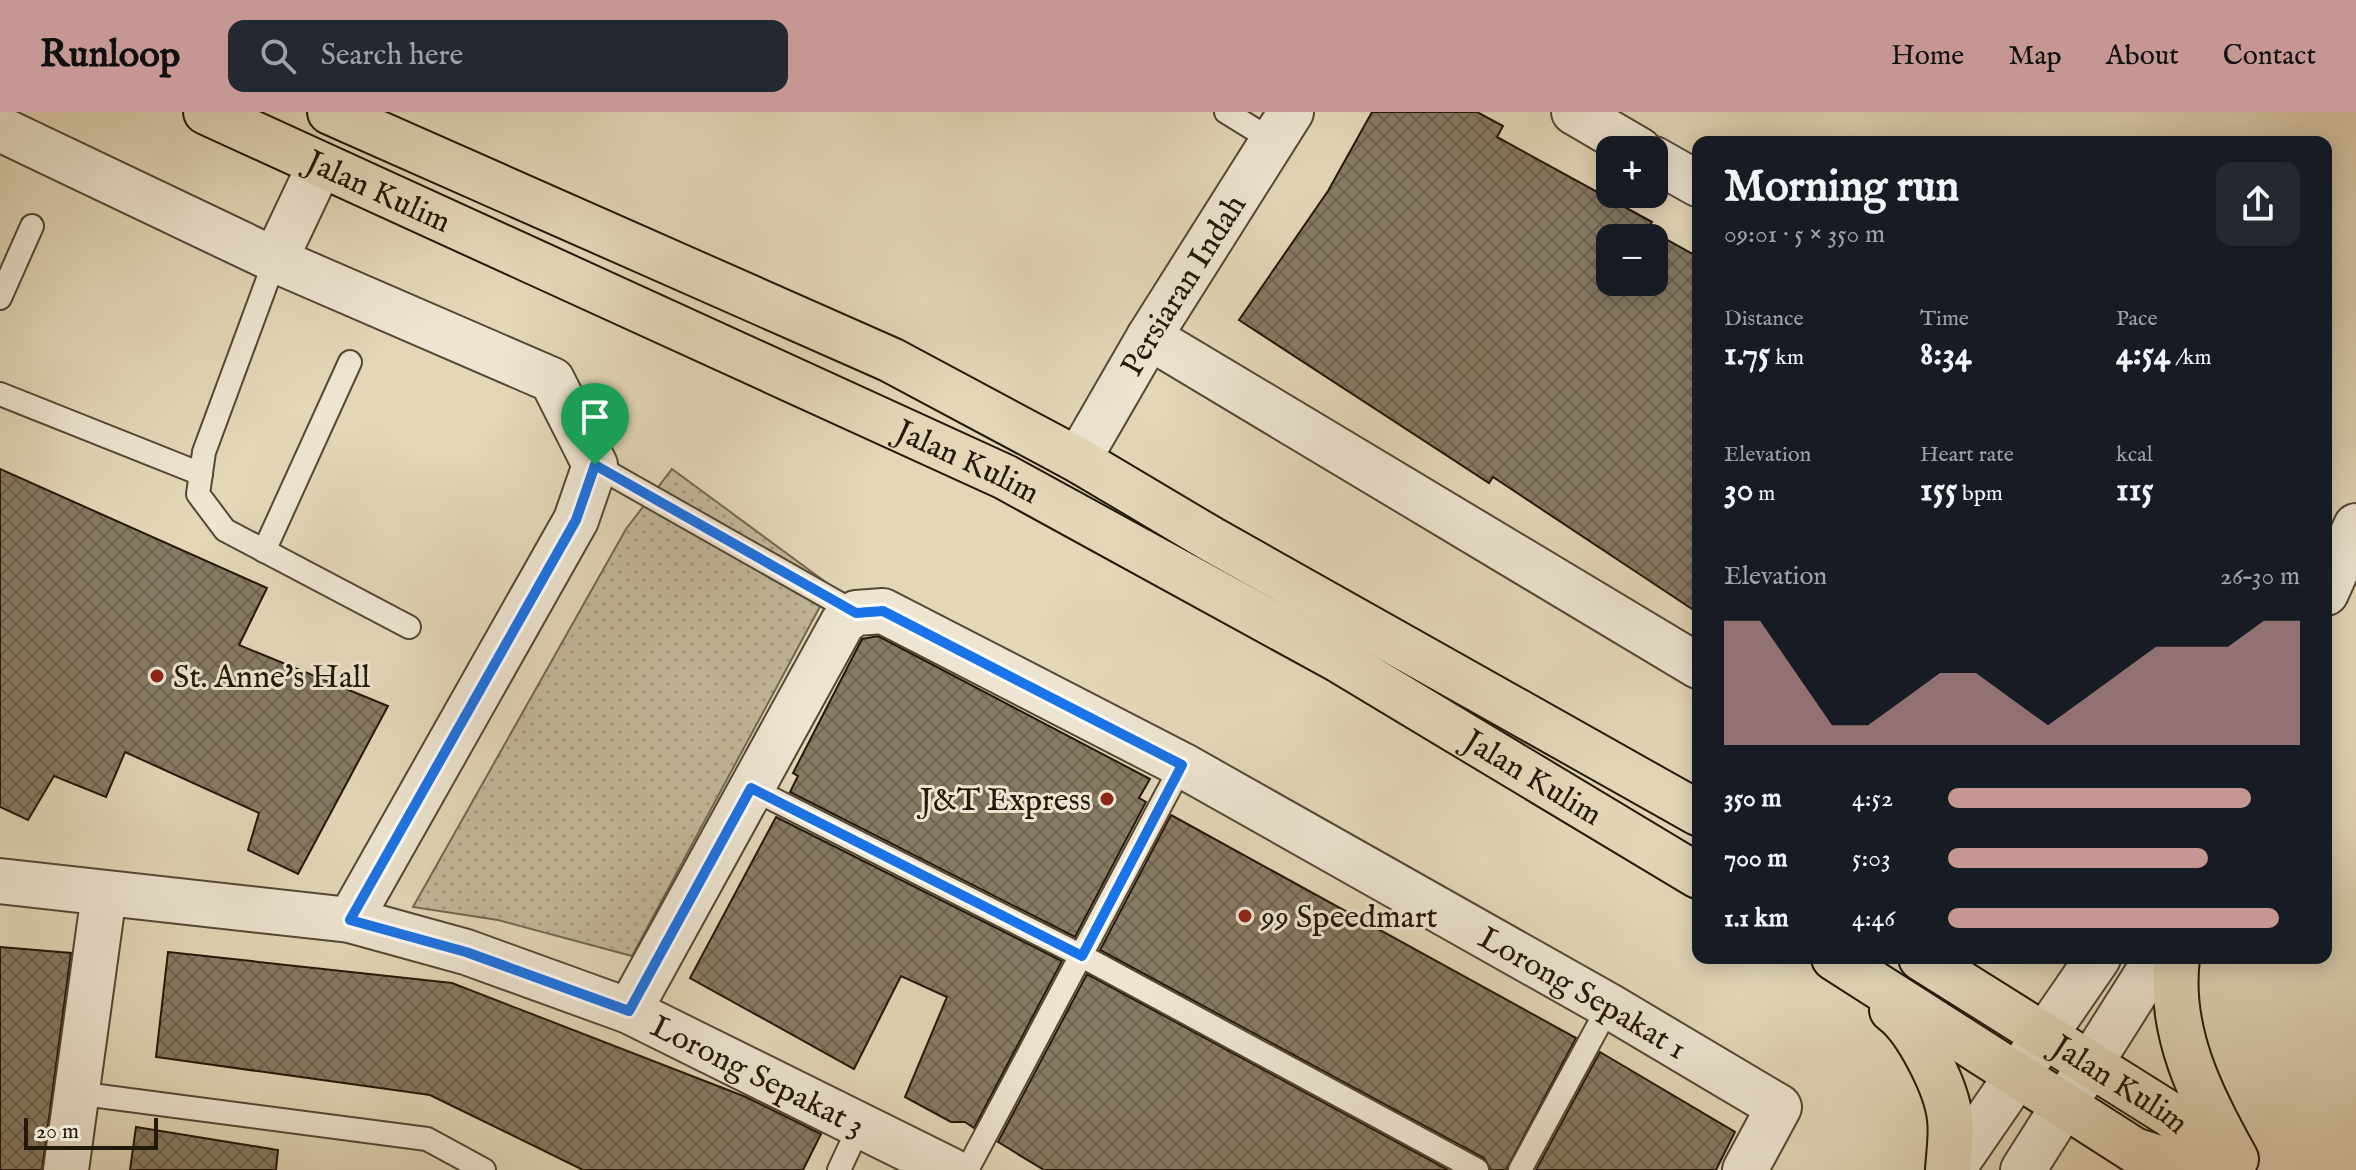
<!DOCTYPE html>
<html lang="en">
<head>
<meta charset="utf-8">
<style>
	body { margin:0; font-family:"IM FELL English",serif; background:#242831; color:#f1f3f6; height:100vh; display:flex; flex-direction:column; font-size:30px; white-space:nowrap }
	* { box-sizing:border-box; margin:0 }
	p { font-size:26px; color:#9ea1a6 }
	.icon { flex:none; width:44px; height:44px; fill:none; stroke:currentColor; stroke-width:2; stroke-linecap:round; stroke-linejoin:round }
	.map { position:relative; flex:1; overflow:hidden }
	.details { position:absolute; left:1692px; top:24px; width:640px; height:828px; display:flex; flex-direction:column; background:#171b24; border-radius:16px; box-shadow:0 4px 20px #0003 }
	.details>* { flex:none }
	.fabs { position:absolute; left:1596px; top:24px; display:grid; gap:16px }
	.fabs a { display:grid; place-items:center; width:72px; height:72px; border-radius:16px; background:#171b24; box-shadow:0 4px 20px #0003; font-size:40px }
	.scale { position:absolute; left:24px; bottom:20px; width:134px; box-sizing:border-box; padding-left:8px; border:4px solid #231809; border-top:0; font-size:22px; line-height:28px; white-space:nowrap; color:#231809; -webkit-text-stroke:6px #ede5d1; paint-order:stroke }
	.pin { position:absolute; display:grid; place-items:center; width:68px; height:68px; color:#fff; margin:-82px -34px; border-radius:50% 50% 50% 0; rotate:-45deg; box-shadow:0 0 8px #0007 }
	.pin .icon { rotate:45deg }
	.round { display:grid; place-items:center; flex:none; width:84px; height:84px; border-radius:16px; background:#242831 }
	.overview { display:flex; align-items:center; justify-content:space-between; height:136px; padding:0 32px }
	h1 { font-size:44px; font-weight:800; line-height:60px }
	.figures { display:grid; grid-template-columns:repeat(3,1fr); gap:12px; height:136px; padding:8px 32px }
	.figures div { display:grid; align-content:center }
	.figures b { font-size:34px; font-weight:800 }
	.figures small { font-size:22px; font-weight:400 }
	.figures p { font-size:22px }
	.chart { height:224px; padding:16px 32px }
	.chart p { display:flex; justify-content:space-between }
	.chart svg { width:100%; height:144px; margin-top:8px; fill:#c59692; opacity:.7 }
	ul { padding:0 32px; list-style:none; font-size:26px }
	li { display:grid; grid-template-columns:128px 96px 1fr; align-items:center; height:60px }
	li i { height:20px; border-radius:10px; background:#c59692 }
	header { display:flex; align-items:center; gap:48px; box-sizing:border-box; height:112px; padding:0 40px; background:#c59692; color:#111 }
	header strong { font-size:38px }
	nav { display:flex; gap:44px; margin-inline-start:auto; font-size:28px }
	.search { width:560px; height:72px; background:#242831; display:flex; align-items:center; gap:20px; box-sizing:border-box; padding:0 28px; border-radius:16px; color:#9ea1a6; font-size:30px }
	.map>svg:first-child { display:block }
	.grass { fill:url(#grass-dots); stroke:#726852; stroke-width:2 }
	.building { fill:url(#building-cross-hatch); stroke:#231809; stroke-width:2; fill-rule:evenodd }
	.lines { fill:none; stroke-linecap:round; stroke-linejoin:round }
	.service-casing { stroke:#534835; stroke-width:26 }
	.minor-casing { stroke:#534835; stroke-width:48 }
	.tertiary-casing { stroke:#534835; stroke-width:48 }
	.primary-casing { stroke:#231809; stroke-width:48 }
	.service { stroke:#ede5d1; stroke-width:22 }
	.minor { stroke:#ede5d1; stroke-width:44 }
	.tertiary { stroke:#ede5d1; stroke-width:44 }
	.primary { stroke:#e3d7b8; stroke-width:44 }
	.route-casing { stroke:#fff; stroke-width:16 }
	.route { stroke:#1a73e8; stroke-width:10 }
	.poi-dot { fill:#8f2418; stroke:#ede5d1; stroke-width:3 }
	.labels { text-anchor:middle; stroke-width:6; stroke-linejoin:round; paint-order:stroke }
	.street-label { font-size:32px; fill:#231809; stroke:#ede5d1 }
	.poi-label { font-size:32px; fill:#231809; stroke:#ede5d1; text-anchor:start }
</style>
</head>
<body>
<header>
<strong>Runloop</strong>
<div class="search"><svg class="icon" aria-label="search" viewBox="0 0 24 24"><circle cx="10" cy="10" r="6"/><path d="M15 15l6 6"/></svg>Search here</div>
<nav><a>Home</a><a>Map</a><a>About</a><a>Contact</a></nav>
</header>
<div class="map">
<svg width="2356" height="1058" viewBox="0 0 2356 1058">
	<defs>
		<pattern id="grass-dots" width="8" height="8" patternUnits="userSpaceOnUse" patternTransform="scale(2)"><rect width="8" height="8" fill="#c2b79a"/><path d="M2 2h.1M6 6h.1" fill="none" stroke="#a69d83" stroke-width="1.8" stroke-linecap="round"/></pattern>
		<pattern id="building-cross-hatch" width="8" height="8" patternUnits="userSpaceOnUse" patternTransform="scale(2)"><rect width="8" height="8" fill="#877b64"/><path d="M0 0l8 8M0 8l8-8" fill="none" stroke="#6e6451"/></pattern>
	</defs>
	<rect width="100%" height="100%" fill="#e3d7b8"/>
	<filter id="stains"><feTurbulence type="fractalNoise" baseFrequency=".0025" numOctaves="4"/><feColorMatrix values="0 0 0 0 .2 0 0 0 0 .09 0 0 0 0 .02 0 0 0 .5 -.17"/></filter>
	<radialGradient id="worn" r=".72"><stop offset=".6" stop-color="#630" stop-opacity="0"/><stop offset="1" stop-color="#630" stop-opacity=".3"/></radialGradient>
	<path class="grass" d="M 672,357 L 831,474 L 632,844 L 498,808 L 413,795 L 626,417 Z"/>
	<g class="building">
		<path d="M 1372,0 L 1477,0 L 1503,14 L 1497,25 L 1652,110 L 1648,117 L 1698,145 L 1698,501 L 1493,365 L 1489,371 L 1239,208 L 1328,79 ZM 1610,126 L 1654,126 L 1654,170 L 1610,170 Z"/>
		<path d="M 0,357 L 267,476 L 239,533 L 388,594 L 298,762 L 248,738 L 259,701 L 125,640 L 106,685 L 54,664 L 28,708 L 0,695 Z"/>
		<path d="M 878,524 L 1150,667 L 1139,686 L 1146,690 L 1075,825 L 790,680 L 798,664 L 793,661 L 862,527 Z"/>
		<path d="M 1171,703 L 1576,926 L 1506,1058 L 1491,1058 L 1484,1046 L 1100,838 Z"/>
		<path d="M 776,705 L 1062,849 L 974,1016 L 965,1010 L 951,1010 L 905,985 L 947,885 L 901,864 L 854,957 L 690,866 Z"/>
		<path d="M 0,835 L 71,841 L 42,1058 L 0,1058 Z"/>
		<path d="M 168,840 L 452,871 L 746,985 L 821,1022 L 803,1058 L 583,1058 L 430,983 L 156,945 Z"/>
		<path d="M 1087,862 L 1448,1058 L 1044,1058 L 998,1030 Z"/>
		<path d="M 1600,940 L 1735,1020 L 1716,1058 L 1536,1058 Z"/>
		<path d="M 136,1015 L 278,1038 L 276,1058 L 130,1058 Z"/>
	</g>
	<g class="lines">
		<defs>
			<g id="service">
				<path d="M 1226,0 L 1273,29"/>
				<path d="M 275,148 L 204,340 L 198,382 L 225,418 L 409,515"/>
				<path d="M 0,186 L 32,114"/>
				<path d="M 0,282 L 201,362"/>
				<path d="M 595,353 L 856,501"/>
				<path d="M 264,439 L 350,250"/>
				<path d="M 751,676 L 1082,844 L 1477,1058"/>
				<path d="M 76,981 L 427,1027 L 484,1058"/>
				<path d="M 839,1058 L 860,1013"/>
				<path d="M 967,1058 L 1182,653"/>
				<path d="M 1520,1058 L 1609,894"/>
			</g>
			<g id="minor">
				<path d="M 1574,0 L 1639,38"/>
				<path d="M 0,17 L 275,148 L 552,268 L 595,353 L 576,408 L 350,808"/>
				<path d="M 1654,47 L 1698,72"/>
				<path d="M 275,148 L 320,53"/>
				<path d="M 1149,225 L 1698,554"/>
				<path id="s1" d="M 1078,348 L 1149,225 L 1291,0"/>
				<path id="s2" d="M 0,769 L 350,808 L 466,840 L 629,899 L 950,1058"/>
				<path id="s3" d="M 629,899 L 843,510 L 856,501 L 883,499 L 1182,653 L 1609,894 L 1779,995 L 1745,1058"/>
				<path d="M 66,1058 L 104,782"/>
			</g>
			<g id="tertiary">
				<path d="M 2326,481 L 2356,414"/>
				<path d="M 1952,1058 L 2098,846"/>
				<path d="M 2023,1058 L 2157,846"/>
			</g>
			<g id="primary">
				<path id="s4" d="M 206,0 L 1005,365 L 1337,547 L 1698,764"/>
				<path d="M 330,0 L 891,248 L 1078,348 L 1211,427 L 1698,701"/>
				<path d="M 1834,846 L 2134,1038 L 2195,1058"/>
				<path id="s5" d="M 1921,846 L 2171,1003 L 2232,1058"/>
				<path d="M 2177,846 C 2168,919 2201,985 2236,1047"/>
				<path d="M 1892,898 C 1917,916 1947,976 1950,1007 C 1952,1023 1949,1042 1948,1058"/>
			</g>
		</defs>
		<use href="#service" class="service-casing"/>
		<use href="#minor" class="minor-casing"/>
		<use href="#tertiary" class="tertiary-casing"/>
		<use href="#primary" class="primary-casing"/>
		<use href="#service" class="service"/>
		<use href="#minor" class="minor"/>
		<use href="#tertiary" class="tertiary"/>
		<use href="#primary" class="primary"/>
	</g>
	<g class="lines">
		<defs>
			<path id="route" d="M 595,353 L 856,501 L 883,499 L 1182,653 L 1082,844 L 751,676 L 629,899 L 466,840 L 350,808 L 576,408 Z"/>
		</defs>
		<use href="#route" class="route-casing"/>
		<use href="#route" class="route"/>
	</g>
	<g class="poi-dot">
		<circle cx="157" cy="564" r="8"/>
		<circle cx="1107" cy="687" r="8"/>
		<circle cx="1245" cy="804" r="8"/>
	</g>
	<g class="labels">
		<g class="street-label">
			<text dy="11" stroke="none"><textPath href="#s4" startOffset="190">Jalan Kulim</textPath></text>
			<text dy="11" stroke="none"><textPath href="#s1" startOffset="204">Persiaran Indah</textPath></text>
			<text dy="11" stroke="none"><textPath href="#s4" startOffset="838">Jalan Kulim</textPath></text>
			<text dy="11" stroke="none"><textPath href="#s4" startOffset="1486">Jalan Kulim</textPath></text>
			<text dy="11" stroke="none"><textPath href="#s3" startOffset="1284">Lorong Sepakat 1</textPath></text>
			<text dy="11" stroke="none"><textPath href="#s2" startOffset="790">Lorong Sepakat 3</textPath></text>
			<text dy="11" stroke="none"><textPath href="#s5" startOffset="236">Jalan Kulim</textPath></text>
		</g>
		<g class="poi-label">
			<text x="173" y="575">St. Anne's Hall</text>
			<text x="1091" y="698" text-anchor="end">J&amp;T Express</text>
			<text x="1261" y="815">99 Speedmart</text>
		</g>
	</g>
	<rect width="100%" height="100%" filter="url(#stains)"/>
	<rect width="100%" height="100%" fill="url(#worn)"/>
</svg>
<div class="fabs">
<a>+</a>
<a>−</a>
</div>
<div class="scale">20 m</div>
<div class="pin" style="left:595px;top:353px;background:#1e9e55"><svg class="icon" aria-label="arrive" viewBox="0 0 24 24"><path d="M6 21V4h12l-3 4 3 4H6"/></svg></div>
<section class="details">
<div class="overview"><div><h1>Morning run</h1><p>09:01 · 5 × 350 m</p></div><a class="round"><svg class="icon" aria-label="share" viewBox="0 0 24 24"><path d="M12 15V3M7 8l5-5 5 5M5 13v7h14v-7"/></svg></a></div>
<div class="figures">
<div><p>Distance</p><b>1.75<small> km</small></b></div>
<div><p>Time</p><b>8:34</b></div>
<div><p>Pace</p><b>4:54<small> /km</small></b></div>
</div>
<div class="figures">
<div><p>Elevation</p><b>30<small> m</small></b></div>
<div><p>Heart rate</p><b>155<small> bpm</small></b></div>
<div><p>kcal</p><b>115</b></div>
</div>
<div class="chart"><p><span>Elevation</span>26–30 m</p>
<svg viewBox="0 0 160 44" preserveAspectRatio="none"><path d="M0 44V6L10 6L20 22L30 38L40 38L50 30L60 22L70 22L80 30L90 38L100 30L110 22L120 14L130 14L140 14L150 6L160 6V44z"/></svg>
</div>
<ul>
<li><b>350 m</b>4:52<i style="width:86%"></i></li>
<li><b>700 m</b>5:03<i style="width:74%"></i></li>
<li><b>1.1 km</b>4:46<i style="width:94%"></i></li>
</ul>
</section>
</div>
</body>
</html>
